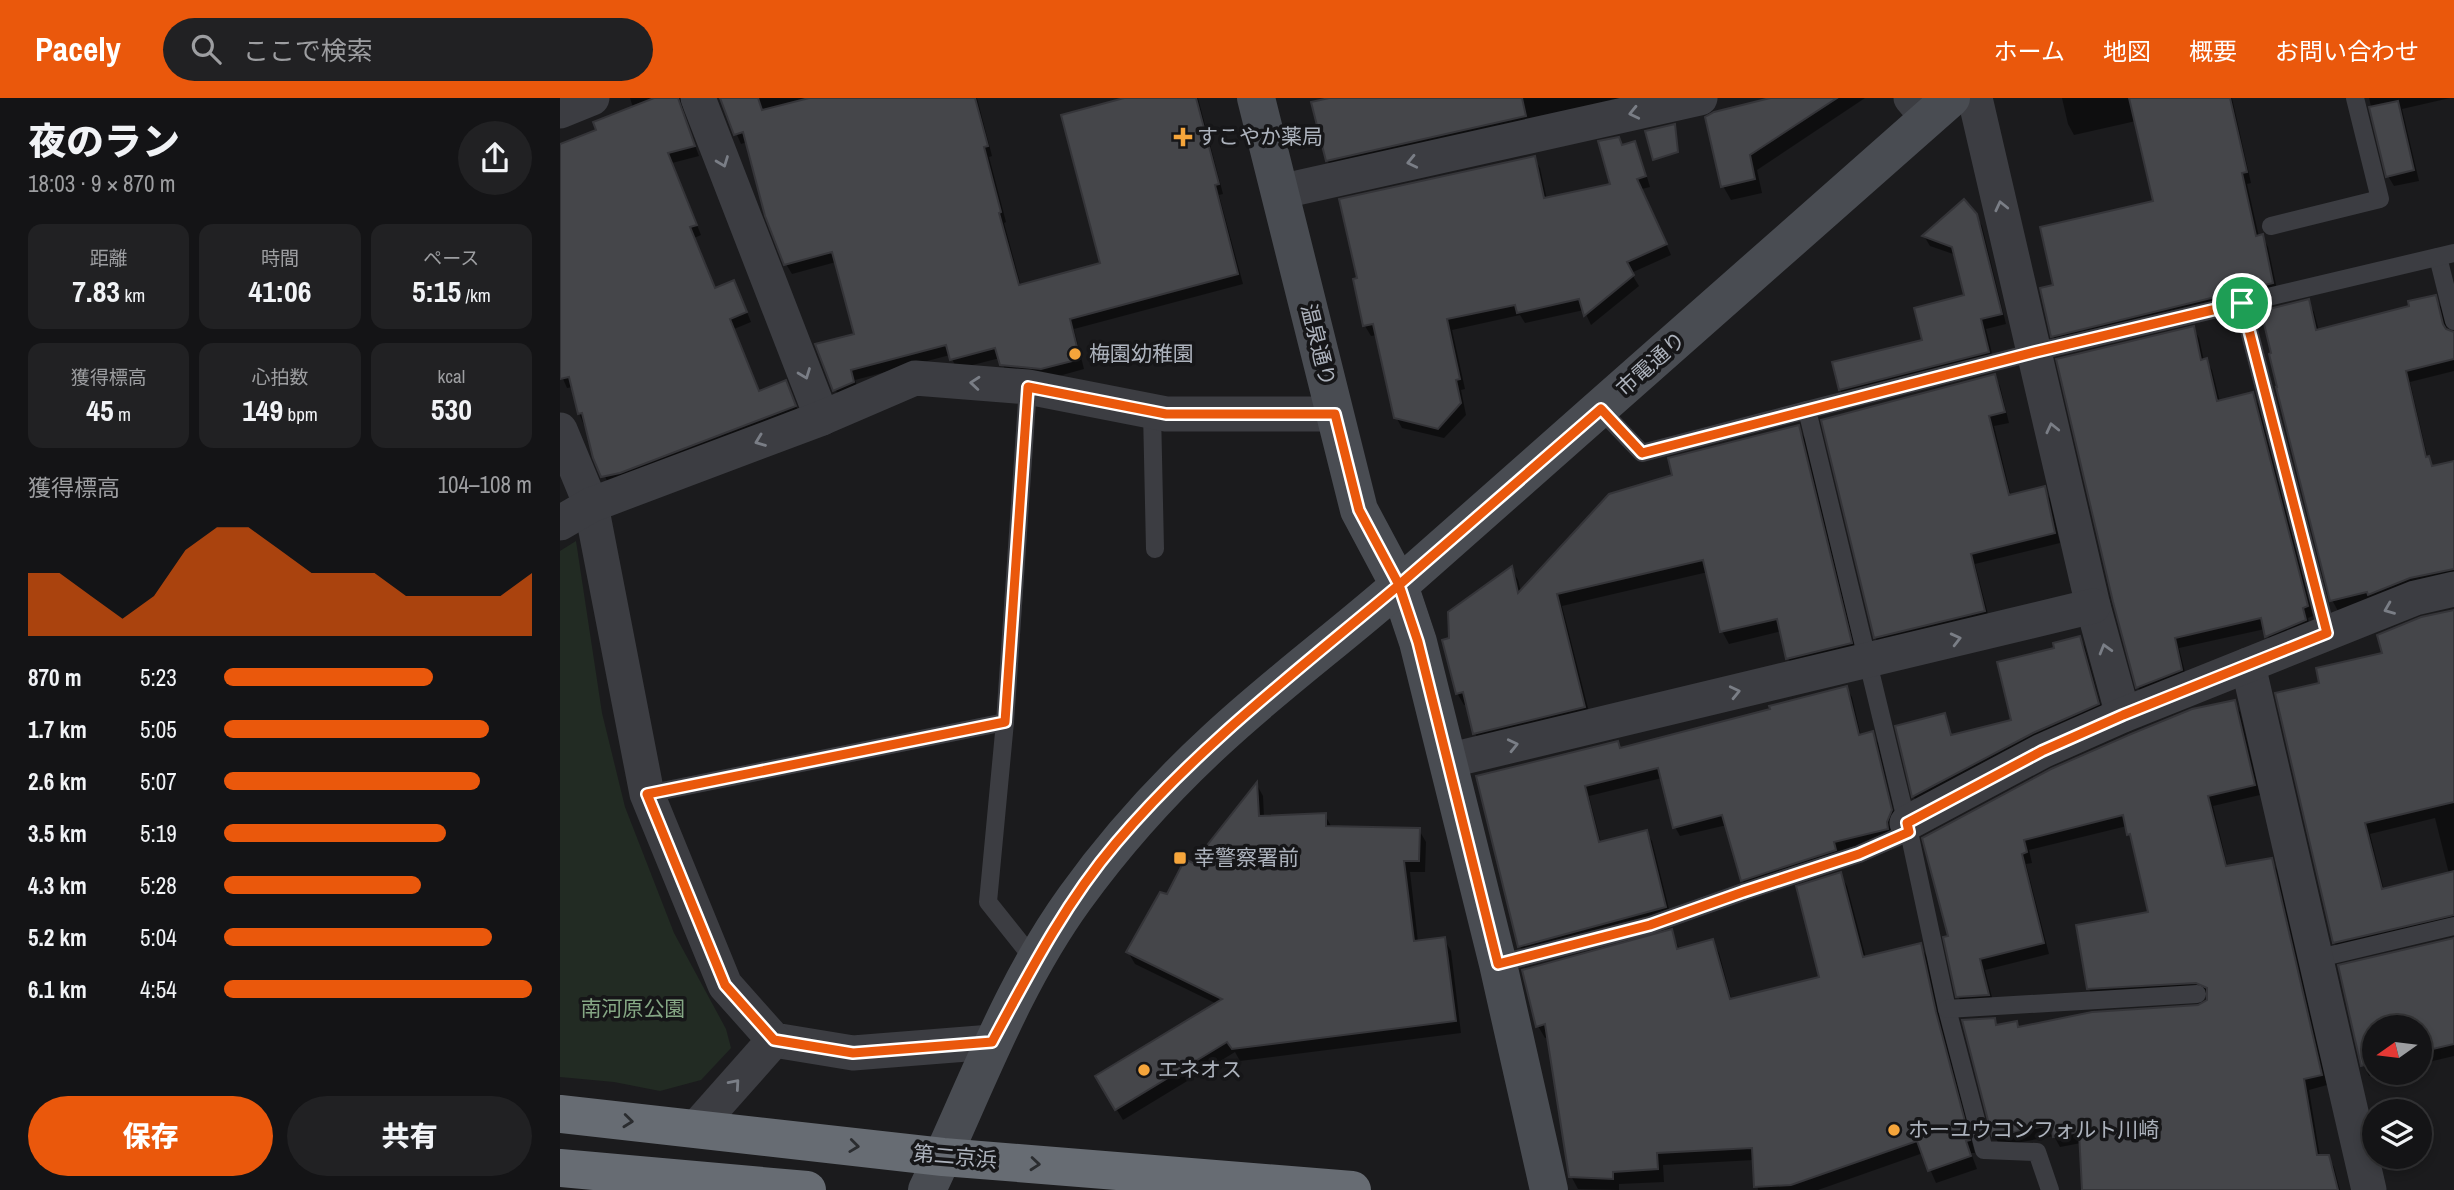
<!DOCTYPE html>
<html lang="ja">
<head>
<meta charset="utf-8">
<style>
	body { margin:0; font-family:"Archivo Narrow","Noto Sans JP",sans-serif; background:#212123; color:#f1f3f6; height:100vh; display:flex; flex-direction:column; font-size:26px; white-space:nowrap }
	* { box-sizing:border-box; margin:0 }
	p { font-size:23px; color:#9d9ea1 }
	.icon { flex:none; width:38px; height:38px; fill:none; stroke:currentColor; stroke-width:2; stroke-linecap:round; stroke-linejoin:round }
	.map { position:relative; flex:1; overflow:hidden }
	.details { display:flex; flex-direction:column; background:#141416; width:560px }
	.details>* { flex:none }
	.needle { width:46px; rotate:256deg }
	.tools { position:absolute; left:1802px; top:917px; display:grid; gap:14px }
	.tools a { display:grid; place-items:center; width:70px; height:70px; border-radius:50%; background:#141416; box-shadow:0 4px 10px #0003,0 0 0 2px #333335; font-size:35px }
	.pin { position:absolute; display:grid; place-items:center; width:60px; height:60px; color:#fff; margin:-30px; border:4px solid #fff; border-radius:50%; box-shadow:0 2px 7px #0007 }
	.round { display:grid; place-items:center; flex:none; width:74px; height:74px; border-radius:37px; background:#212123 }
	.summary { display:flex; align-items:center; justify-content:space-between; height:119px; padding:0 28px }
	h1 { font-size:38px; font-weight:800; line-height:52px }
	.stats { display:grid; grid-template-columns:repeat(3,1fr); gap:10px; height:119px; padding:7px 28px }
	.stats div { display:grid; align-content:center; border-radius:14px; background:#212123; text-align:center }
	.stats b { font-size:30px; font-weight:800 }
	.stats small { font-size:19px; font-weight:400 }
	.stats p { font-size:19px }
	.chart { height:196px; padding:14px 28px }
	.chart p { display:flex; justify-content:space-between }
	.chart svg { width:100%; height:126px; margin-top:7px; fill:#ea580c; opacity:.7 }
	.cta { display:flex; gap:14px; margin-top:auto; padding:14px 28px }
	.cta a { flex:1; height:80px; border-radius:42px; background:#ea580c; color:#fff; font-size:28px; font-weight:800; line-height:80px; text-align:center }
	.cta a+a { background:#212123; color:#f1f3f6 }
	ul { padding:0 28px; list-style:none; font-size:23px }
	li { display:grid; grid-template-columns:112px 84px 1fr; align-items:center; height:52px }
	li i { height:18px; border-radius:9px; background:#ea580c }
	header { display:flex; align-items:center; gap:42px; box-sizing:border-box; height:98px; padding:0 35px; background:#ea580c; color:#fff }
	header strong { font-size:33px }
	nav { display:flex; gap:38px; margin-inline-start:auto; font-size:24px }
	.search { width:490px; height:63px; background:#212123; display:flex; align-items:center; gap:18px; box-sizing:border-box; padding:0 24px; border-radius:38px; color:#9d9ea1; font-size:26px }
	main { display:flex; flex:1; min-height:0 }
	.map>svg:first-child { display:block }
	.green { fill:#222b23 }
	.shadow { fill:#0007; fill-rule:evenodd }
	.building { fill:#45464a; stroke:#353539; stroke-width:2 }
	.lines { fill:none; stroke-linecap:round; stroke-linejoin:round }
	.lane { stroke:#3c3d42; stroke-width:18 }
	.street { stroke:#3c3d42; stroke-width:35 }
	.secondary { stroke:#494c52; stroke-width:38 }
	.highway { stroke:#676c73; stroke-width:38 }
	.oneway { stroke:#7a7e86 }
	.oneway2 { stroke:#2a2c2f }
	.route-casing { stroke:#fff; stroke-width:14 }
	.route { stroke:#ea580c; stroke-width:9 }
	.poi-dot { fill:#f5a53b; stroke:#161618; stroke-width:2.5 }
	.labels { text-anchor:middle; stroke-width:7; stroke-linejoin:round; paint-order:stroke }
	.poi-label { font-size:21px; fill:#adb3bd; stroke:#161618; text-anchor:start }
	.street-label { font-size:21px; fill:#adb3bd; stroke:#161618 }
	.park-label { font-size:21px; fill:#85a784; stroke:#161618 }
</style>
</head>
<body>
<header>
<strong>Pacely</strong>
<div class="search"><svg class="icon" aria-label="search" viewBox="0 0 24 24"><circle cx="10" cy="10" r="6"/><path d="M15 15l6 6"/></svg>ここで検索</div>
<nav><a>ホーム</a><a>地図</a><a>概要</a><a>お問い合わせ</a></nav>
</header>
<main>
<section class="details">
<div class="summary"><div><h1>夜のラン</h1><p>18:03 · 9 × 870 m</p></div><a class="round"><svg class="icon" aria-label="share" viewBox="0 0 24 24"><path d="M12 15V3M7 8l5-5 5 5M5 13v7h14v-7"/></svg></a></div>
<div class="stats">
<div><p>距離</p><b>7.83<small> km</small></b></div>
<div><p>時間</p><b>41:06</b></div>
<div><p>ペース</p><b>5:15<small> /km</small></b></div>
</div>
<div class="stats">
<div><p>獲得標高</p><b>45<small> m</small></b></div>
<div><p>心拍数</p><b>149<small> bpm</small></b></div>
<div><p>kcal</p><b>530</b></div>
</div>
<div class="chart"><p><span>獲得標高</span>104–108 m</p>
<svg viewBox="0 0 160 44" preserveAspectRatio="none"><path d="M0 44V22L10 22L20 30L30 38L40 30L50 14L60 6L70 6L80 14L90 22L100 22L110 22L120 30L130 30L140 30L150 30L160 22V44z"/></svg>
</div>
<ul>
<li><b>870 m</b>5:23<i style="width:68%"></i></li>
<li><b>1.7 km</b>5:05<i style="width:86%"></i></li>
<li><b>2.6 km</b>5:07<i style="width:83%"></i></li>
<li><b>3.5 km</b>5:19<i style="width:72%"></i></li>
<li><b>4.3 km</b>5:28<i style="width:64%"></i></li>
<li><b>5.2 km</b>5:04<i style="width:87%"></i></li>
<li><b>6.1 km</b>4:54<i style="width:100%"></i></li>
</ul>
<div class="cta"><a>保存</a><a>共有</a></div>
</section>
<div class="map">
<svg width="1894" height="1092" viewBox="0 0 1894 1092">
	<rect width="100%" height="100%" fill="#1b1b1d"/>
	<path class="green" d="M 16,443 L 42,615 L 65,709 L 114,835 L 166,931 L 171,950 L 141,982 L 100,993 L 54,984 L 0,979 L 0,453 Z"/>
	<g class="shadow">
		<path d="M 70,0 L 127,0 L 123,9 L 124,19 L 139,58 L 112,65 L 141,137 L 134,140 L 155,191 L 174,184 L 179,194 L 191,224 L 174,231 L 199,295 L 231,294 L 240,319 L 49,388 L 19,315 L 13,289 L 7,290 L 0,274 L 0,46 L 75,16 Z"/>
		<path d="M 161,0 L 417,0 L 432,58 L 429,59 L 446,124 L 444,125 L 461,188 L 542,166 L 571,0 L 638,0 L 663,96 L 659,97 L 683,186 L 514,231 L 524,271 L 488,281 L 447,276 L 440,260 L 397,271 L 390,257 L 295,282 L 299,294 L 280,302 L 257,247 L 296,237 L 276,164 L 232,176 L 226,166 L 187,44 L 181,46 Z"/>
		<path d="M 777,0 L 1085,0 L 775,76 L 767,62 Z"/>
		<path d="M 1228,0 L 1305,0 L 1197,72 L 1202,95 L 1171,102 L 1163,88 Z"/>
		<path d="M 1502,0 L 1672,0 L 1691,85 L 1687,86 L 1699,139 L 1702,138 L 1708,149 L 1718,196 L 1499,248 L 1493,238 L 1495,189 L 1595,104 L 1576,23 L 1514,37 L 1508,26 Z"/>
		<path d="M 1809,0 L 1890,0 L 1842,11 L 1859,83 L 1834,88 L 1828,78 Z"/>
		<path d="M 1074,45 L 1080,56 L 1090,89 L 1082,91 L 1111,157 L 1071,175 L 1079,188 L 1031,227 L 1024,212 L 965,225 L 960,217 L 892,232 L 905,291 L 901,292 L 906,317 L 884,340 L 842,330 L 836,319 L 817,237 L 811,238 L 805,228 L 796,182 L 974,60 L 980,70 L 987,102 L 1052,87 L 1063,49 Z"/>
		<path d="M 1416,117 L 1422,128 L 1446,226 L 1426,231 L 1434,264 L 1286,302 L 1280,292 L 1364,243 L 1407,199 L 1396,157 L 1370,148 L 1364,138 Z"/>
		<path d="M 1875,199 L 1881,209 L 1888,234 L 1894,236 L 1894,273 L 1850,284 L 1868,361 L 1874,369 L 1894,365 L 1894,482 L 1778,513 L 1772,502 L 1748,203 L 1754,214 L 1759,233 L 1851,210 Z"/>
		<path d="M 1633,230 L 1639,240 L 1644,263 L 1646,262 L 1652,272 L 1660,304 L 1692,296 L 1698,306 L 1753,518 L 1748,520 L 1750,532 L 1712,548 L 1705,531 L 1619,550 L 1627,582 L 1584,599 L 1578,589 L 1555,504 Z"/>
		<path d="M 1434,278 L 1440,288 L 1449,325 L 1434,328 L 1451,398 L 1484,390 L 1490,401 L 1500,445 L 1415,466 L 1430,524 L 1321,550 L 1315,539 Z"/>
		<path d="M 1238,329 L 1245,341 L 1297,558 L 1235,573 L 1228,560 L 1222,533 L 1169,546 L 1162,533 L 1148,474 L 1002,508 L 1031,622 L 922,648 L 915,635 L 908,606 L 904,607 L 897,595 L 891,541 L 951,470 L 958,482 L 961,494 L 1114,378 Z"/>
		<path d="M 1894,513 L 1894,828 L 1781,855 L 1774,844 L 1761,586 L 1824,556 ZM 1875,720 L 1889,776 L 1824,792 L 1810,736 Z"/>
		<path d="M 1520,540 L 1525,549 L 1543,615 L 1359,707 L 1354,699 L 1337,629 L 1384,617 L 1392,639 L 1453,623 L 1496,551 Z"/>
		<path d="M 1286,590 L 1292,599 L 1301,638 L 1312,635 L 1318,645 L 1336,723 L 1331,734 L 1188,792 L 1182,782 L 1167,727 L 1120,738 L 1115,729 L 1102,680 L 1029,698 L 1041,745 L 1086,734 L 1092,743 L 1111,819 L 965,858 L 960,848 L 918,680 L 1058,645 L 1061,651 L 1212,613 Z"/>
		<path d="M 1674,604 L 1680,614 L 1700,697 L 1653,708 L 1668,770 L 1711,761 L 1717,772 L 1767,987 L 1749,992 L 1760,1059 L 1768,1059 L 1774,1069 L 1780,1092 L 1524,1092 L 1521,1045 L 1500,1049 L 1494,1038 L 1440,1048 L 1434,1037 L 1434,921 L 1438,929 L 1456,925 L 1459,931 L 1638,909 L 1649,903 L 1649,897 L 1644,895 L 1535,901 L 1529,891 L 1590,815 L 1574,744 L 1567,728 L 1469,752 L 1472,765 L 1466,766 L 1489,856 L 1425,872 L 1434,907 L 1404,909 L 1398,898 L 1390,839 L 1364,741 Z"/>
		<path d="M 697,687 L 703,698 L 704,719 L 765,717 L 772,730 L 859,732 L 866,744 L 865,774 L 850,774 L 858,844 L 884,841 L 891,853 L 901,935 L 680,963 L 675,954 L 563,1022 L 537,979 L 657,906 L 575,866 L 568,854 L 608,798 Z"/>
		<path d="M 1280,776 L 1287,788 L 1306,860 L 1360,847 L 1367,859 L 1382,928 L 1415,1055 L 1411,1055 L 1417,1071 L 1376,1085 L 1363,1055 L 1258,1092 L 1198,1092 L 1194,1062 L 1103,1067 L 1104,1084 L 1059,1086 L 1059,1092 L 1018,1091 L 1011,1078 L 989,939 L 985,940 L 978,928 L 1111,833 L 1120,852 L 1152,843 L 1159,855 L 1172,903 L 1261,880 Z"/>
		<path d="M 1894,841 L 1894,958 L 1860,966 L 1860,929 L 1815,929 L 1815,975 L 1821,975 L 1809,978 L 1803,967 L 1780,869 Z"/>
	</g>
	<g class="building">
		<path d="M 94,0 L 118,0 L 135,48 L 108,55 L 137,127 L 130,129 L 155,190 L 174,182 L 187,214 L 170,221 L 199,293 L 226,282 L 236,308 L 60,375 L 41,379 L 33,360 L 22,315 L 18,316 L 9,279 L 0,281 L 0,46 L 36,32 L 33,24 Z"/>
		<path d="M 160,0 L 198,0 L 202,12 L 249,0 L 415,0 L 428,48 L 424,49 L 441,114 L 439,115 L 459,187 L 540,165 L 501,17 L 564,0 L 636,0 L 659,86 L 655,87 L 678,176 L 510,221 L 520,261 L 481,271 L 440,267 L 435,250 L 390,262 L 386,247 L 291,272 L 294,284 L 273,293 L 255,246 L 294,236 L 272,154 L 224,167 L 205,118 L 183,34 L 174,37 Z"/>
		<path d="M 769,0 L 962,0 L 966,18 L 766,63 L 751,4 Z"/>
		<path d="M 1210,0 L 1277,0 L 1190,57 L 1195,81 L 1161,89 L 1145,19 L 1154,14 Z"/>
		<path d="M 1569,0 L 1670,0 L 1687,74 L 1682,75 L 1696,138 L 1703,136 L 1713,185 L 1491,239 L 1480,190 L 1493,187 L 1480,129 L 1593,103 Z"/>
		<path d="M 1838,3 L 1854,72 L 1826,79 L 1809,9 Z"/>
		<path d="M 1115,26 L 1118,54 L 1093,62 L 1085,33 Z"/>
		<path d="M 1059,39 L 1062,47 L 1075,43 L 1086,78 L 1077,81 L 1107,146 L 1067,164 L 1074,177 L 1024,218 L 1019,201 L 957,215 L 955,207 L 887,221 L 900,281 L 896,282 L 901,305 L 878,331 L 834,320 L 813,226 L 803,228 L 793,181 L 797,180 L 779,101 L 975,58 L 984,100 L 1050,86 L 1038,43 Z"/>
		<path d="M 1404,101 L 1417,116 L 1442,216 L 1421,221 L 1429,254 L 1279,292 L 1272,264 L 1362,242 L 1354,210 L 1404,197 L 1392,149 L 1362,138 Z"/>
		<path d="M 1876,197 L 1883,226 L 1886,231 L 1894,234 L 1894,261 L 1846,273 L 1866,359 L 1869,358 L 1872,368 L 1894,363 L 1894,471 L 1850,480 L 1808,497 L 1807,494 L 1770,503 L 1716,289 L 1717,289 L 1709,256 L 1711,255 L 1701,213 L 1749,201 L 1756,232 L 1849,208 L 1848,203 Z"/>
		<path d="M 1634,228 L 1641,262 L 1647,260 L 1657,303 L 1693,294 L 1748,508 L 1743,510 L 1746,522 L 1705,539 L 1701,520 L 1615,540 L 1622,572 L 1576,590 L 1553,504 L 1496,261 Z"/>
		<path d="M 1435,276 L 1445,314 L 1429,318 L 1449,397 L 1485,388 L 1495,435 L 1411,456 L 1425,513 L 1314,540 L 1261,322 Z"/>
		<path d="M 1239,327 L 1292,545 L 1226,561 L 1217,521 L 1160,534 L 1143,462 L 997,496 L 1025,609 L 913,636 L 903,594 L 896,596 L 882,542 L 889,540 L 888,514 L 952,468 L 958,495 L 1049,396 L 1112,377 L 1108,360 Z"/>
		<path d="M 1894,512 L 1894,704 L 1805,725 L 1822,791 L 1894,773 L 1894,817 L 1773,845 L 1715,595 L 1759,585 L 1756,570 L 1822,555 L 1817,537 L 1861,519 Z"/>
		<path d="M 1520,538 L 1539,606 L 1473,635 L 1352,699 L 1335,628 L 1385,615 L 1391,637 L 1451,622 L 1437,564 L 1494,550 L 1493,545 Z"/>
		<path d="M 1287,588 L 1299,637 L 1313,633 L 1332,712 L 1327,724 L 1328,731 L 1274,744 L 1276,752 L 1181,783 L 1162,717 L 1113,730 L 1098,670 L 1025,688 L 1039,744 L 1087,732 L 1106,809 L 958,849 L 916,678 L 1058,643 L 1060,650 L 1210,611 L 1209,608 Z"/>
		<path d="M 1675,602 L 1695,687 L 1648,698 L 1666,768 L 1712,760 L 1762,977 L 1744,981 L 1757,1057 L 1769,1057 L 1778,1092 L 1522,1092 L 1519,1034 L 1493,1039 L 1491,1027 L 1432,1038 L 1402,922 L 1435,920 L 1436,927 L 1457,923 L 1458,929 L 1532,914 L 1638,907 L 1647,902 L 1647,890 L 1636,885 L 1527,891 L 1516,827 L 1588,814 L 1570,736 L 1567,737 L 1563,717 L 1464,742 L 1467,754 L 1462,756 L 1484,845 L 1420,861 L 1429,897 L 1396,899 L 1383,839 L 1388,838 L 1362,740 L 1491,671 L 1571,636 L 1632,611 Z"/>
		<path d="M 697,684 L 699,718 L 766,715 L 766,728 L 860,730 L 859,763 L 844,763 L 854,843 L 885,839 L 896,923 L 672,951 L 667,944 L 555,1012 L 535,978 L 662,901 L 566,854 L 600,794 L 607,796 L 625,761 L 633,765 Z"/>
		<path d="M 1281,774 L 1303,859 L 1361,845 L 1376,914 L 1410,1042 L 1406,1043 L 1411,1058 L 1368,1073 L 1357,1043 L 1231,1087 L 1194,1089 L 1192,1050 L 1097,1055 L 1098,1071 L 1053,1074 L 1053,1081 L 1009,1079 L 985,926 L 976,929 L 962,872 L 1112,831 L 1117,851 L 1153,841 L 1170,901 L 1259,879 L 1236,788 Z"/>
		<path d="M 1894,840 L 1894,946 L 1860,954 L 1860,929 L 1815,929 L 1815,964 L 1801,968 L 1778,867 Z"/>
	</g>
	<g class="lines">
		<g class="lane">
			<path d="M 1711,128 L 1820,101 L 1795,0"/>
			<path d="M 1878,159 L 1894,223"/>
			<path d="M 1682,205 L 1767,535"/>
			<path d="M 468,289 L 445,624 L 428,804 L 475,863"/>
			<path d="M 1040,311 L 1082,355 L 1247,312 L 1349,734 L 1387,911 L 1424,1052 L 1477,1054 L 1490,1092"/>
			<path d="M 1247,312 L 1475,254 L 1894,155"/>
			<path d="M 592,313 L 595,451"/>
			<path d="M 87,696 L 445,624"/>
			<path d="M 1755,861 L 1894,828"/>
			<path d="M 938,866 L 1090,827 L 1183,794 L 1299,756 L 1349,734"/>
			<path d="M 1387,911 L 1637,896"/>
		</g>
		<g class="street">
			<path d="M 138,0 L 262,320"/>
			<path d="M 1351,0 L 1368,20"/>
			<path d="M 1415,0 L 1533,508 L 1563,617"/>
			<path d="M 0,13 L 32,0"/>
			<path d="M 719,94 L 1140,0"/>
			<path d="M 0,332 L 31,407 L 87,696 L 165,887 L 214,942 L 293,955 L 432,944"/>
			<path d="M 0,425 L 31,407 L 262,320 L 355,280 L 468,289 L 606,316 L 775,316"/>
			<path d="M 1688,567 L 1809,1092"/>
			<path d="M 887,663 L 1533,508"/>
			<path d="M 1347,725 L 1482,653 L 1563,617 L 1855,500 L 1894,491"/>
			<path d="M 136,1030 L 214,942"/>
		</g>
		<g class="secondary">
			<path d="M 696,0 L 799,412 L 839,487 L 858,544 L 938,866 L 989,1092"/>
			<path d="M 367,1092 C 414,994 450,890 515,800 C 556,743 604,690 656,642 C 716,586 782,538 843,484 C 1026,323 1207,161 1391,0"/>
		</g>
		<g class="highway">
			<path d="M 0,1016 L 383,1059 L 792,1092"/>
			<path d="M 0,1070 L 247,1092"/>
		</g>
	</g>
	<defs><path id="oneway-chevron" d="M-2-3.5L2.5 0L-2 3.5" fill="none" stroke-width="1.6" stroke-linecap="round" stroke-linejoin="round" transform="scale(1.75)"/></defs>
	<g class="oneway">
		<use href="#oneway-chevron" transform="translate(1074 15) rotate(167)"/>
		<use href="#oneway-chevron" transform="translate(163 64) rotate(69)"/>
		<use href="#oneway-chevron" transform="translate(852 64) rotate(167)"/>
		<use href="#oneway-chevron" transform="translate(1441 108) rotate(-103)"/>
		<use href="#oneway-chevron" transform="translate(245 276) rotate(69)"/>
		<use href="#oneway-chevron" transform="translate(415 285) rotate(-175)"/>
		<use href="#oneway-chevron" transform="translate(1492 330) rotate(-103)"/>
		<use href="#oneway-chevron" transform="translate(200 343) rotate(159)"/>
		<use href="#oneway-chevron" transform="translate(1829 511) rotate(158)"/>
		<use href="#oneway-chevron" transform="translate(1396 541) rotate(-14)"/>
		<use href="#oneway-chevron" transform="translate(1545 551) rotate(-106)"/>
		<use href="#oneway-chevron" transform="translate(1175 594) rotate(-13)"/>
		<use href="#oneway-chevron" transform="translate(953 647) rotate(-13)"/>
		<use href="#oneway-chevron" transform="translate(175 986) rotate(-49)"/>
	</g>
	<g class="oneway2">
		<use href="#oneway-chevron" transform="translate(68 1023) rotate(6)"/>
		<use href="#oneway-chevron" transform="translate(294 1048) rotate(7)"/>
		<use href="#oneway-chevron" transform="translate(475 1066) rotate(5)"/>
	</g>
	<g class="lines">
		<defs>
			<path id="route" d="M 1682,205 L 1475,254 L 1082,355 L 1041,311 L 839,487 L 799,412 L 775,316 L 606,316 L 468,289 L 445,624 L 87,696 L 165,887 L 214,942 L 293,955 L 432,944 C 469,875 505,805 556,745 C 639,647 742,569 839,487 L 858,544 L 938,866 L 1090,827 L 1183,794 L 1299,756 L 1349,734 L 1347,725 L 1482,653 L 1563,617 L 1767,535 L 1682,205"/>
		</defs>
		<use href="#route" class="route-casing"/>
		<use href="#route" class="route"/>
	</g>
	<g class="poi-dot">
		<path d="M619.5 28.5h7v7h7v7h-7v7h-7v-7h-7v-7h7z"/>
		<circle cx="515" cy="256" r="7"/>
		<rect x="613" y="753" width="14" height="14" rx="3.5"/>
		<circle cx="584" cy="972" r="7"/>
		<circle cx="1334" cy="1032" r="7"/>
	</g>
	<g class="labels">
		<g class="poi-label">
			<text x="637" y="46">すこやか薬局</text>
			<text x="529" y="263">梅園幼稚園</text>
			<text x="634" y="767">幸警察署前</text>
			<text x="598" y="979">エネオス</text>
			<text x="1348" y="1039">ホーユウコンフォルト川崎</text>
		</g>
		<g class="street-label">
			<text transform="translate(758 247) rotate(76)" y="7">温泉通り</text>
			<text transform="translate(1091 266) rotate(-42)" y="7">市電通り</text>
			<text transform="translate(395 1059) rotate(5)" y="7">第二京浜</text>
		</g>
		<g class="park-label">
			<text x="73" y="918">南河原公園</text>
		</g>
	</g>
</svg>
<div class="tools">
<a><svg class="needle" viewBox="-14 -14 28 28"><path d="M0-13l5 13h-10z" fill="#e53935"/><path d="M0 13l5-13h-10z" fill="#9d9ea1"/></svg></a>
<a><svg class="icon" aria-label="layers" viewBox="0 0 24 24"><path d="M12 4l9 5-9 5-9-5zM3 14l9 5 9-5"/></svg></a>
</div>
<div class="pin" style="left:1682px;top:205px;background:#1e9e55"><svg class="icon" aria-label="arrive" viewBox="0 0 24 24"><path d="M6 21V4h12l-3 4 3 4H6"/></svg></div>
</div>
</main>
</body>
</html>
